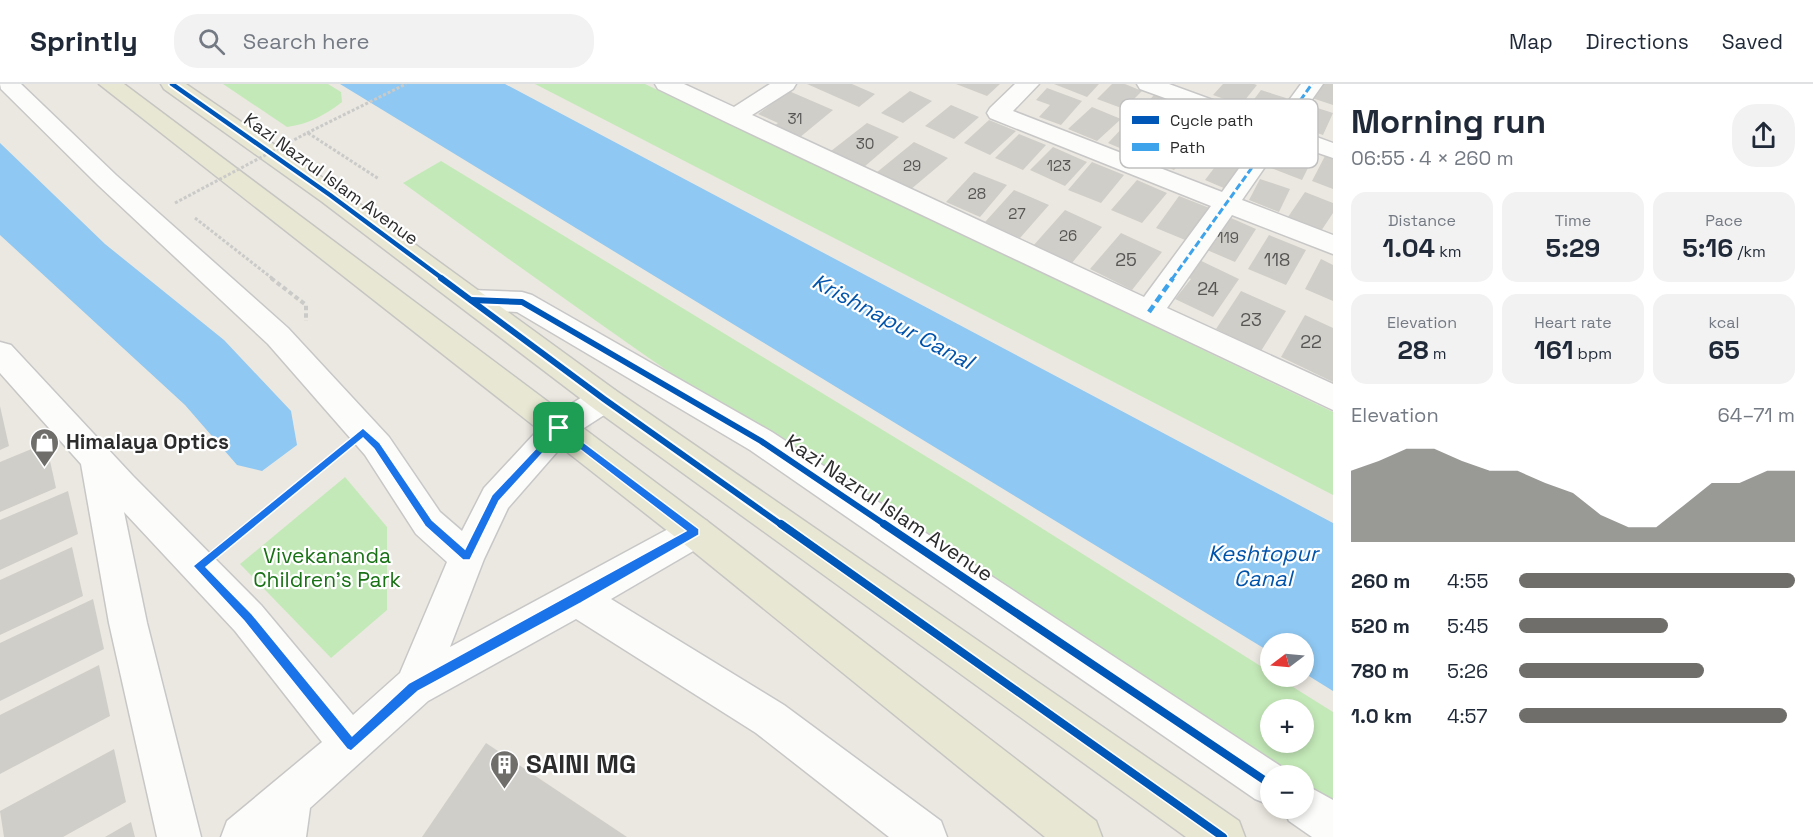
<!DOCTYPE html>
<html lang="en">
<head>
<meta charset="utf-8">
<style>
	body { margin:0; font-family:"Space Grotesk",sans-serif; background:#f2f2f3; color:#1f2937; height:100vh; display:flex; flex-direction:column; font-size:22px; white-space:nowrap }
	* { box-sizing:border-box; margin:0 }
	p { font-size:20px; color:#747a83 }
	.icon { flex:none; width:33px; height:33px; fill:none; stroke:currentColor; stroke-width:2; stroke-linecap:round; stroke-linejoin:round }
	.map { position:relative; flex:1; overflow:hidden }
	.details { display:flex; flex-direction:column; background:#fff; width:480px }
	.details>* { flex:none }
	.needle { width:39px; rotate:254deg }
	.fabs { position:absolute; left:1260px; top:549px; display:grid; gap:12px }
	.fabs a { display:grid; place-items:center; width:54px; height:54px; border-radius:50%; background:#fff; box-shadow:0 3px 9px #0003; font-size:30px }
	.pin { position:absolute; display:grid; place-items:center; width:51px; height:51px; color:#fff; margin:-26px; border-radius:12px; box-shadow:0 3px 9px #0006 }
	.round { display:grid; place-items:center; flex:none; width:63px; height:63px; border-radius:24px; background:#f2f2f3 }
	.summary { display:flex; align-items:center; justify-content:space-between; height:102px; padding:0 18px }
	h1 { font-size:33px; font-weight:700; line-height:45px }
	.stats { display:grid; grid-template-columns:repeat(3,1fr); gap:9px; height:102px; padding:6px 18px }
	.stats div { display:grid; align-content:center; border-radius:15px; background:#f2f2f3; text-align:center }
	.stats b { font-size:26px; font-weight:700 }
	.stats small { font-size:16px; font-weight:400 }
	.stats p { font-size:16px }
	.chart { height:168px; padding:12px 18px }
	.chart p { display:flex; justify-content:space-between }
	.chart svg { width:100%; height:108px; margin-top:6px; fill:#6f6e6b; opacity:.7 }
	ul { padding:0 18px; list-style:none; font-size:20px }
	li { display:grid; grid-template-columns:96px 72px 1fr; align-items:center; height:45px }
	li i { height:15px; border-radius:8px; background:#6f6e6b }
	header { display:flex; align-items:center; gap:36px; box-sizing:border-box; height:84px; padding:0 30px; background:#fff; border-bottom:2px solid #e0e1e3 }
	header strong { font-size:28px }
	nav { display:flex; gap:33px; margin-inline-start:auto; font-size:21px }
	.search { width:420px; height:54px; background:#f2f2f3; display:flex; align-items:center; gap:15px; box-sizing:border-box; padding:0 21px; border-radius:24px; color:#747a83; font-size:22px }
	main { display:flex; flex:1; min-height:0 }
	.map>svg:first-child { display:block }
	.green { fill:#c4e9b8; fill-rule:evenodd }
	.water { fill:#8fc8f2 }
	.building { fill:#d0cec8 }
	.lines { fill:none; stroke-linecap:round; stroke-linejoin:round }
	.minor-casing { stroke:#c8c7c7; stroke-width:3 }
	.major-casing { stroke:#c6c5c2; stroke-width:3 }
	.path-far2 { stroke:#cacac9; stroke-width:3; stroke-dasharray:3 2; stroke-linecap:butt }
	.path-far1 { stroke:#cacac9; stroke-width:4; stroke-dasharray:4.5 3; stroke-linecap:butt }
	.path { stroke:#cacac9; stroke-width:4.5; stroke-dasharray:5 4; stroke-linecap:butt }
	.minor { fill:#fcfcfa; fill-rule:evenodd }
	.major { fill:#e8e7d3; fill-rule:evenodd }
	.path-bridge { stroke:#cacac9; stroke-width:3; stroke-dasharray:3 2; stroke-linecap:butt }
	.quiet-far1 { stroke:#3ea3eb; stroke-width:3; stroke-dasharray:7 3; stroke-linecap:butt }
	.quiet { stroke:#3ea3eb; stroke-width:4.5; stroke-dasharray:8 4.5; stroke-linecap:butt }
	.cycleway-far2-casing { stroke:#fff; stroke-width:8 }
	.cycleway-far1-casing { stroke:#fff; stroke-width:10 }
	.cycleway-casing { stroke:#fff; stroke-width:11 }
	.cycleway-far2 { stroke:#0057b8; stroke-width:4.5 }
	.cycleway-far1 { stroke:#0057b8; stroke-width:6 }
	.cycleway { stroke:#0057b8; stroke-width:8 }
	.route { fill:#1a73e8; stroke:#fff; stroke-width:1.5; fill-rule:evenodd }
	.labels { text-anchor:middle; stroke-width:4.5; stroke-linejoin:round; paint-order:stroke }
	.far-number-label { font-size:15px; fill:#575655 }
	.far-street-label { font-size:18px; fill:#2c2c2c; stroke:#fff }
	.number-label { font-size:18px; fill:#575655 }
	.poi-label { font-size:21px; font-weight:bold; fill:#2c2c2c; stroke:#fff; text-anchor:start }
	.street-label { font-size:21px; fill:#2c2c2c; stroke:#fff }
	.park-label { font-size:21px; fill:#187114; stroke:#fff }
	.water-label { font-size:22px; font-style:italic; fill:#0254ab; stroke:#fff }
	.near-poi-label { font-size:26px; font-weight:bold; fill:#2c2c2c; stroke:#fff; text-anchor:start }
	.key { fill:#fff; stroke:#c0c0c0; stroke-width:1.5 }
	.key-label { font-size:16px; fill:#2c2c2c }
</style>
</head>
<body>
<header>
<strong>Sprintly</strong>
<div class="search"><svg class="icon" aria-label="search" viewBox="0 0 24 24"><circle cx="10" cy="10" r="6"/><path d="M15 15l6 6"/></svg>Search here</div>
<nav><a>Map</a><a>Directions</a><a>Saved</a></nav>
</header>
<main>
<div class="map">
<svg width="1333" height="753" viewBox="0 0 1333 753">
	<rect width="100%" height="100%" fill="#ebe8e1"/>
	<g class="green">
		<path d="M 223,0 L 328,0 L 341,8 L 342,18 C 325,31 309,40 287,43 Z"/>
		<path d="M 535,0 L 645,0 L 1333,328 L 1333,411 Z"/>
		<path d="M 441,77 L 973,401 L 1270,588 L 1270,592 L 1277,593 L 1333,628 L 1333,736 L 1304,716 L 1304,692 L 1270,692 L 1270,694 C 978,501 687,305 403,99 ZM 1270,626 L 1304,626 L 1304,658 L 1270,658 Z"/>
		<path d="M 345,393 L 387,443 L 387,526 L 331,574 L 240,480 Z"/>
	</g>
	<g class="water">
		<path d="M 340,0 L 505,0 L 1333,439 L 1333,607 L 1304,589 L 1304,560 L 1270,560 L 1270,568 Z"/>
		<path d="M 0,59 L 105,160 L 224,256 L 291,327 L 297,361 L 262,387 L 237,381 L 185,321 L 0,151 Z"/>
	</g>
	<g class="building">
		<path d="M 807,0 L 852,0 L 875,10 L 859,23 Z"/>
		<path d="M 956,0 L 1000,0 L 987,12 Z"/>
		<path d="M 1054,0 L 1099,0 L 1087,13 Z"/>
		<path d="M 1112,0 L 1125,0 L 1142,7 L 1124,25 L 1097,15 Z"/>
		<path d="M 1223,0 L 1254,0 L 1257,1 L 1241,21 L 1213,11 Z"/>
		<path d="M 1321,0 L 1333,0 L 1333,21 L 1312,14 Z"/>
		<path d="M 1047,4 L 1082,17 L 1061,41 L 1039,33 L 1050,21 L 1036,16 Z"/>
		<path d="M 1261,6 L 1286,14 L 1272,35 L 1246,26 Z"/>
		<path d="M 789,7 L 833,26 L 799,54 L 774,42 L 778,39 L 758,30 Z"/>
		<path d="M 910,7 L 932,17 L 903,39 L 881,29 Z"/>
		<path d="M 1154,11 L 1180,21 L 1163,40 L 1137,30 Z"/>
		<path d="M 1302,19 L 1333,29 L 1323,51 L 1291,40 Z"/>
		<path d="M 951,21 L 979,33 L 954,55 L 925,42 Z"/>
		<path d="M 1092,23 L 1121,35 L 1097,57 L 1068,45 Z"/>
		<path d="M 989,36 L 1016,47 L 990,71 L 964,59 Z"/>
		<path d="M 867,39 L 899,53 L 864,83 L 831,67 Z"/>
		<path d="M 1127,39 L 1155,49 L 1136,71 L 1108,59 Z"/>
		<path d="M 1019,50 L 1046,61 L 1023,86 L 995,74 Z"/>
		<path d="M 1167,54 L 1193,65 L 1174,86 L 1148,75 Z"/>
		<path d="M 914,58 L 948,74 L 910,106 L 876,89 Z"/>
		<path d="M 1285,60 L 1315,70 L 1302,96 L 1271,84 Z"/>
		<path d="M 1053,63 L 1087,78 L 1065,102 L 1030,86 Z"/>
		<path d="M 1325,72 L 1333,75 L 1333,105 L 1312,97 Z"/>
		<path d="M 1221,75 L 1249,86 L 1233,108 L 1205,96 Z"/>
		<path d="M 1092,78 L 1124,91 L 1101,119 L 1068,106 Z"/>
		<path d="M 974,88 L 1007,101 L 980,133 L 946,118 Z"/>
		<path d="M 1260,95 L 1290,105 L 1279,128 L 1249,116 Z"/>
		<path d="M 1137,96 L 1167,109 L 1142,139 L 1111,126 Z"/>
		<path d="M 1014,106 L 1049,121 L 1020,154 L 985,138 Z"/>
		<path d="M 1305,108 L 1333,119 L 1333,129 L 1321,147 L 1288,133 Z"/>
		<path d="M 1179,112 L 1212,125 L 1190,158 L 1156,144 Z"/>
		<path d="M 1065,126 L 1102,143 L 1071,180 L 1033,162 Z"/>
		<path d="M 1222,130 L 1256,145 L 1235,178 L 1200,163 Z"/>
		<path d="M 1121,149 L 1162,168 L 1132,206 L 1090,185 Z"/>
		<path d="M 1269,151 L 1306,166 L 1286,201 L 1248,185 Z"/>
		<path d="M 1193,173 L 1239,195 L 1213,233 L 1175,215 L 1191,195 L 1180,190 Z"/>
		<path d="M 1321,175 L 1333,181 L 1333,217 L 1305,205 Z"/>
		<path d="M 1241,207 L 1286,227 L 1261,267 L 1216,245 Z"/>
		<path d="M 1305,231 L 1333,244 L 1333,298 L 1281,273 Z"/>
		<path d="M 0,322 L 9,362 L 0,366 Z"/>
		<path d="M 46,359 L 56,404 L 0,428 L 0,378 Z"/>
		<path d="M 68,407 L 78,450 L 0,486 L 0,436 Z"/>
		<path d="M 72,463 L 83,512 L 0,551 L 0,496 Z"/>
		<path d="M 93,515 L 104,565 L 0,617 L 0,559 Z"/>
		<path d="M 99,581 L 110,632 L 0,690 L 0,631 Z"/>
		<path d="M 486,659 L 627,753 L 422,753 Z"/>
		<path d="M 114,665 L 126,718 L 63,753 L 4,753 L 0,727 Z"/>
		<path d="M 131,738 L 135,753 L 105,753 Z"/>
	</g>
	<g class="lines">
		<defs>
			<g id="minor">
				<path d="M 0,0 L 21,0 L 116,91 L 288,244 L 389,353 L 440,428 L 462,447 L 484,404 L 548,335 L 593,306 L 604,303 L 615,306 L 620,315 L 615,324 L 570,353 L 508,424 L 484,475 L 450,563 L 683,437 L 695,432 L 707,437 L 713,448 L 707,459 L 611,515 L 784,621 L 941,737 L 947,753 L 889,753 L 756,649 L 576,535 L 428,617 L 310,724 L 306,753 L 221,753 L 227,737 L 322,658 L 235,547 L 124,428 L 147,539 L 201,753 L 157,753 L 109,539 L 81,380 L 0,289 L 0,258 L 11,261 L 133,392 L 261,521 L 353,631 L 400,589 L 447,478 L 416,450 L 365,371 L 268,260 L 98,101 L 1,5 Z"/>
				<path d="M 655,0 L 684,0 L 734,23 L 770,0 L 796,0 L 793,5 L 752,31 L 1144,213 L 1211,122 L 990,34 L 987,29 L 990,24 L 1015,0 L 1039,0 L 1013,27 L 1222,108 L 1264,50 L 1140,5 L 1137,0 L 1169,0 L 1273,38 L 1301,0 L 1323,0 L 1292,44 L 1333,59 L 1333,74 L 1283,57 L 1242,116 L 1333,151 L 1333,170 L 1232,131 L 1167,224 L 1333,300 L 1333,326 L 726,38 L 658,5 Z"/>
				<path d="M 471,206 L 522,208 L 532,211 L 772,348 L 1285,685 L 1288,692 L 1270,692 L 1270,721 L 1255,715 L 750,366 L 517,228 L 471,226 L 461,223 L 457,216 L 461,209 Z"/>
				<path d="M 1304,700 L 1333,716 L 1333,753 L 1312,753 L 1289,737 L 1283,724 L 1304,724 Z"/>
			</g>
			<g id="major">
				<path d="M 99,0 L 124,0 L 707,437 L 1096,737 L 1102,753 L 1045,753 L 683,459 Z"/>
				<path d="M 161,0 L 186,0 L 339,105 L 615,306 L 1239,737 L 1245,753 L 1186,753 L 593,324 L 321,117 L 164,5 Z"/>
			</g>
		</defs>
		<use href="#minor" class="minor-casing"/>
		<use href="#major" class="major-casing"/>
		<g class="path-far2">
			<path d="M 307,49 L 406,0"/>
			<path d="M 308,49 L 379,95"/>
			<path d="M 195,134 L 273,195"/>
		</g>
		<g class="path-far1">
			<path d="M 271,194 L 306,221 L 306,237"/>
			<path d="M 249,442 L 340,367"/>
		</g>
		<path class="path" d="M 225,461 L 250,440"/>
		<use href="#minor" class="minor"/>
		<use href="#major" class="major"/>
		<path class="path-bridge" d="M 175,119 L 307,49"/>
		<path class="quiet-far1" d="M 1172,195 L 1312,0"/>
		<path class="quiet" d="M 1149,228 L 1173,194"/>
		<defs>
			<path id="cycleway-far2" d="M 172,0 L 330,111 L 443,195"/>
			<g id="cycleway-far1">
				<path d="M 441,194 L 604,315 L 783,442"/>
				<path d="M 471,216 L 522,218 L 761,357 L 887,442"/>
			</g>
			<g id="cycleway">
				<path d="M 781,440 L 1223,753"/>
				<path d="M 884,440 L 1270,700"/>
			</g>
		</defs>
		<use href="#cycleway-far2" class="cycleway-far2-casing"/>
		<use href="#cycleway-far1" class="cycleway-far1-casing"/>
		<use href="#cycleway" class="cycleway-casing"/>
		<use href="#cycleway-far2" class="cycleway-far2"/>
		<use href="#cycleway-far1" class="cycleway-far1"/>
		<use href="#cycleway" class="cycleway"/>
	</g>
	<path class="route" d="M 559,340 L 699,445 L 699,451 L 581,519 L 418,607 L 351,667 L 347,665 L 244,537 L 193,482 L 363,344 L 380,359 L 432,436 L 465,465 L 492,411 ZM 560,350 L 686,447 L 409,599 L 352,652 L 252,530 L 206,483 L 363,354 L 374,365 L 425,442 L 463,476 L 470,476 L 499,417 Z"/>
	<defs>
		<symbol id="shop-pin" viewBox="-11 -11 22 30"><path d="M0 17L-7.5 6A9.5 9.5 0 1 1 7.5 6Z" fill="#6f6e6b" stroke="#fff"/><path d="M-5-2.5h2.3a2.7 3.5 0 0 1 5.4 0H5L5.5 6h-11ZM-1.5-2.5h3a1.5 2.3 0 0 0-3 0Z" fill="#fff"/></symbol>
		<symbol id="building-pin" viewBox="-11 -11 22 30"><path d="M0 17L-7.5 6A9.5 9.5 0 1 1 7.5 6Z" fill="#6f6e6b" stroke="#fff"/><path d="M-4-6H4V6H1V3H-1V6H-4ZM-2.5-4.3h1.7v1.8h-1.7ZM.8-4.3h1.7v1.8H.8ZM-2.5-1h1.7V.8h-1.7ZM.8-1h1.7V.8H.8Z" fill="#fff"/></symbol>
	</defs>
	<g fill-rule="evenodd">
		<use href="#shop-pin" x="28" y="342" width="33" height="45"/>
		<use href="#building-pin" x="488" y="664" width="33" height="45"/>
	</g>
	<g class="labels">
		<g class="far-number-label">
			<text x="795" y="40">31</text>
			<text x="865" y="65">30</text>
			<text x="912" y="87">29</text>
			<text x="1059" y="87">123</text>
			<text x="977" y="115">28</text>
			<text x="1017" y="135">27</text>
			<text x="1068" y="157">26</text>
			<text x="1228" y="159">119</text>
		</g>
		<g class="far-street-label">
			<text transform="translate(331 95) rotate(36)" y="6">Kazi Nazrul Islam Avenue</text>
		</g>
		<g class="number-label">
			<text x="1126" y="182">25</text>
			<text x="1277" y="182">118</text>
			<text x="1208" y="211">24</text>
			<text x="1251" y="242">23</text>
			<text x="1311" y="264">22</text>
		</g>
		<g class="poi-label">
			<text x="66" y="365">Himalaya Optics</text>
		</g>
		<g class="street-label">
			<text transform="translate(889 424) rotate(34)" y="7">Kazi Nazrul Islam Avenue</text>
		</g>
		<g class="park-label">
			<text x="327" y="479">Vivekananda<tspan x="327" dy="24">Children's Park</tspan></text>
		</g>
		<g class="water-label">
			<text transform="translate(893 237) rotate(28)" y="8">Krishnapur Canal</text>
			<text x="1263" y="477">Keshtopur<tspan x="1263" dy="25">Canal</tspan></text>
		</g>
		<g class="near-poi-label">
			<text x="526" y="689">SAINI MG</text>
		</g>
	</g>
	<rect x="1120" y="15" width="198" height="69" rx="9" class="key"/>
	<rect x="1132" y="32" width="27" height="8" fill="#0057b8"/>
	<rect x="1132" y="59" width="27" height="8" fill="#3ea3eb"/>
	<g class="key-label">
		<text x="1170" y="42">Cycle path</text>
		<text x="1170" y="69">Path</text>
	</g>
</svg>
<div class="fabs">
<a><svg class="needle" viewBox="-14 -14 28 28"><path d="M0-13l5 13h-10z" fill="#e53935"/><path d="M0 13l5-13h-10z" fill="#747a83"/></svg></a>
<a>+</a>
<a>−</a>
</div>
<div class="pin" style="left:559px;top:344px;background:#1e9e55"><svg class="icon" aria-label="arrive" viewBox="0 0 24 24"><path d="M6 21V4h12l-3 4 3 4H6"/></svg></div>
</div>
<section class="details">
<div class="summary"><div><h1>Morning run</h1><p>06:55 · 4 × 260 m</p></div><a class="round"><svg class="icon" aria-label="share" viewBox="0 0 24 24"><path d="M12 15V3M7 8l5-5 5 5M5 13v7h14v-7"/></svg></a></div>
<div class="stats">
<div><p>Distance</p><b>1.04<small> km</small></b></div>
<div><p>Time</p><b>5:29</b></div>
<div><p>Pace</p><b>5:16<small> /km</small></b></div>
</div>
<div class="stats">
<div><p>Elevation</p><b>28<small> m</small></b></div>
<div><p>Heart rate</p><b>161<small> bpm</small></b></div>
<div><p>kcal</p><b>65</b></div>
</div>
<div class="chart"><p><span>Elevation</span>64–71 m</p>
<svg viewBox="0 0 160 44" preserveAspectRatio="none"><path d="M0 44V15L10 11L20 6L30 6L40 11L50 15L60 15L70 20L80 24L90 33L100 38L110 38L120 29L130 20L140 20L150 15L160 15V44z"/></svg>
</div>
<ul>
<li><b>260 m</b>4:55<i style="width:100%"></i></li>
<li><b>520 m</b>5:45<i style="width:54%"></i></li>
<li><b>780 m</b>5:26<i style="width:67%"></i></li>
<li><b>1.0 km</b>4:57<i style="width:97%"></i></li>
</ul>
</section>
</main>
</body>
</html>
